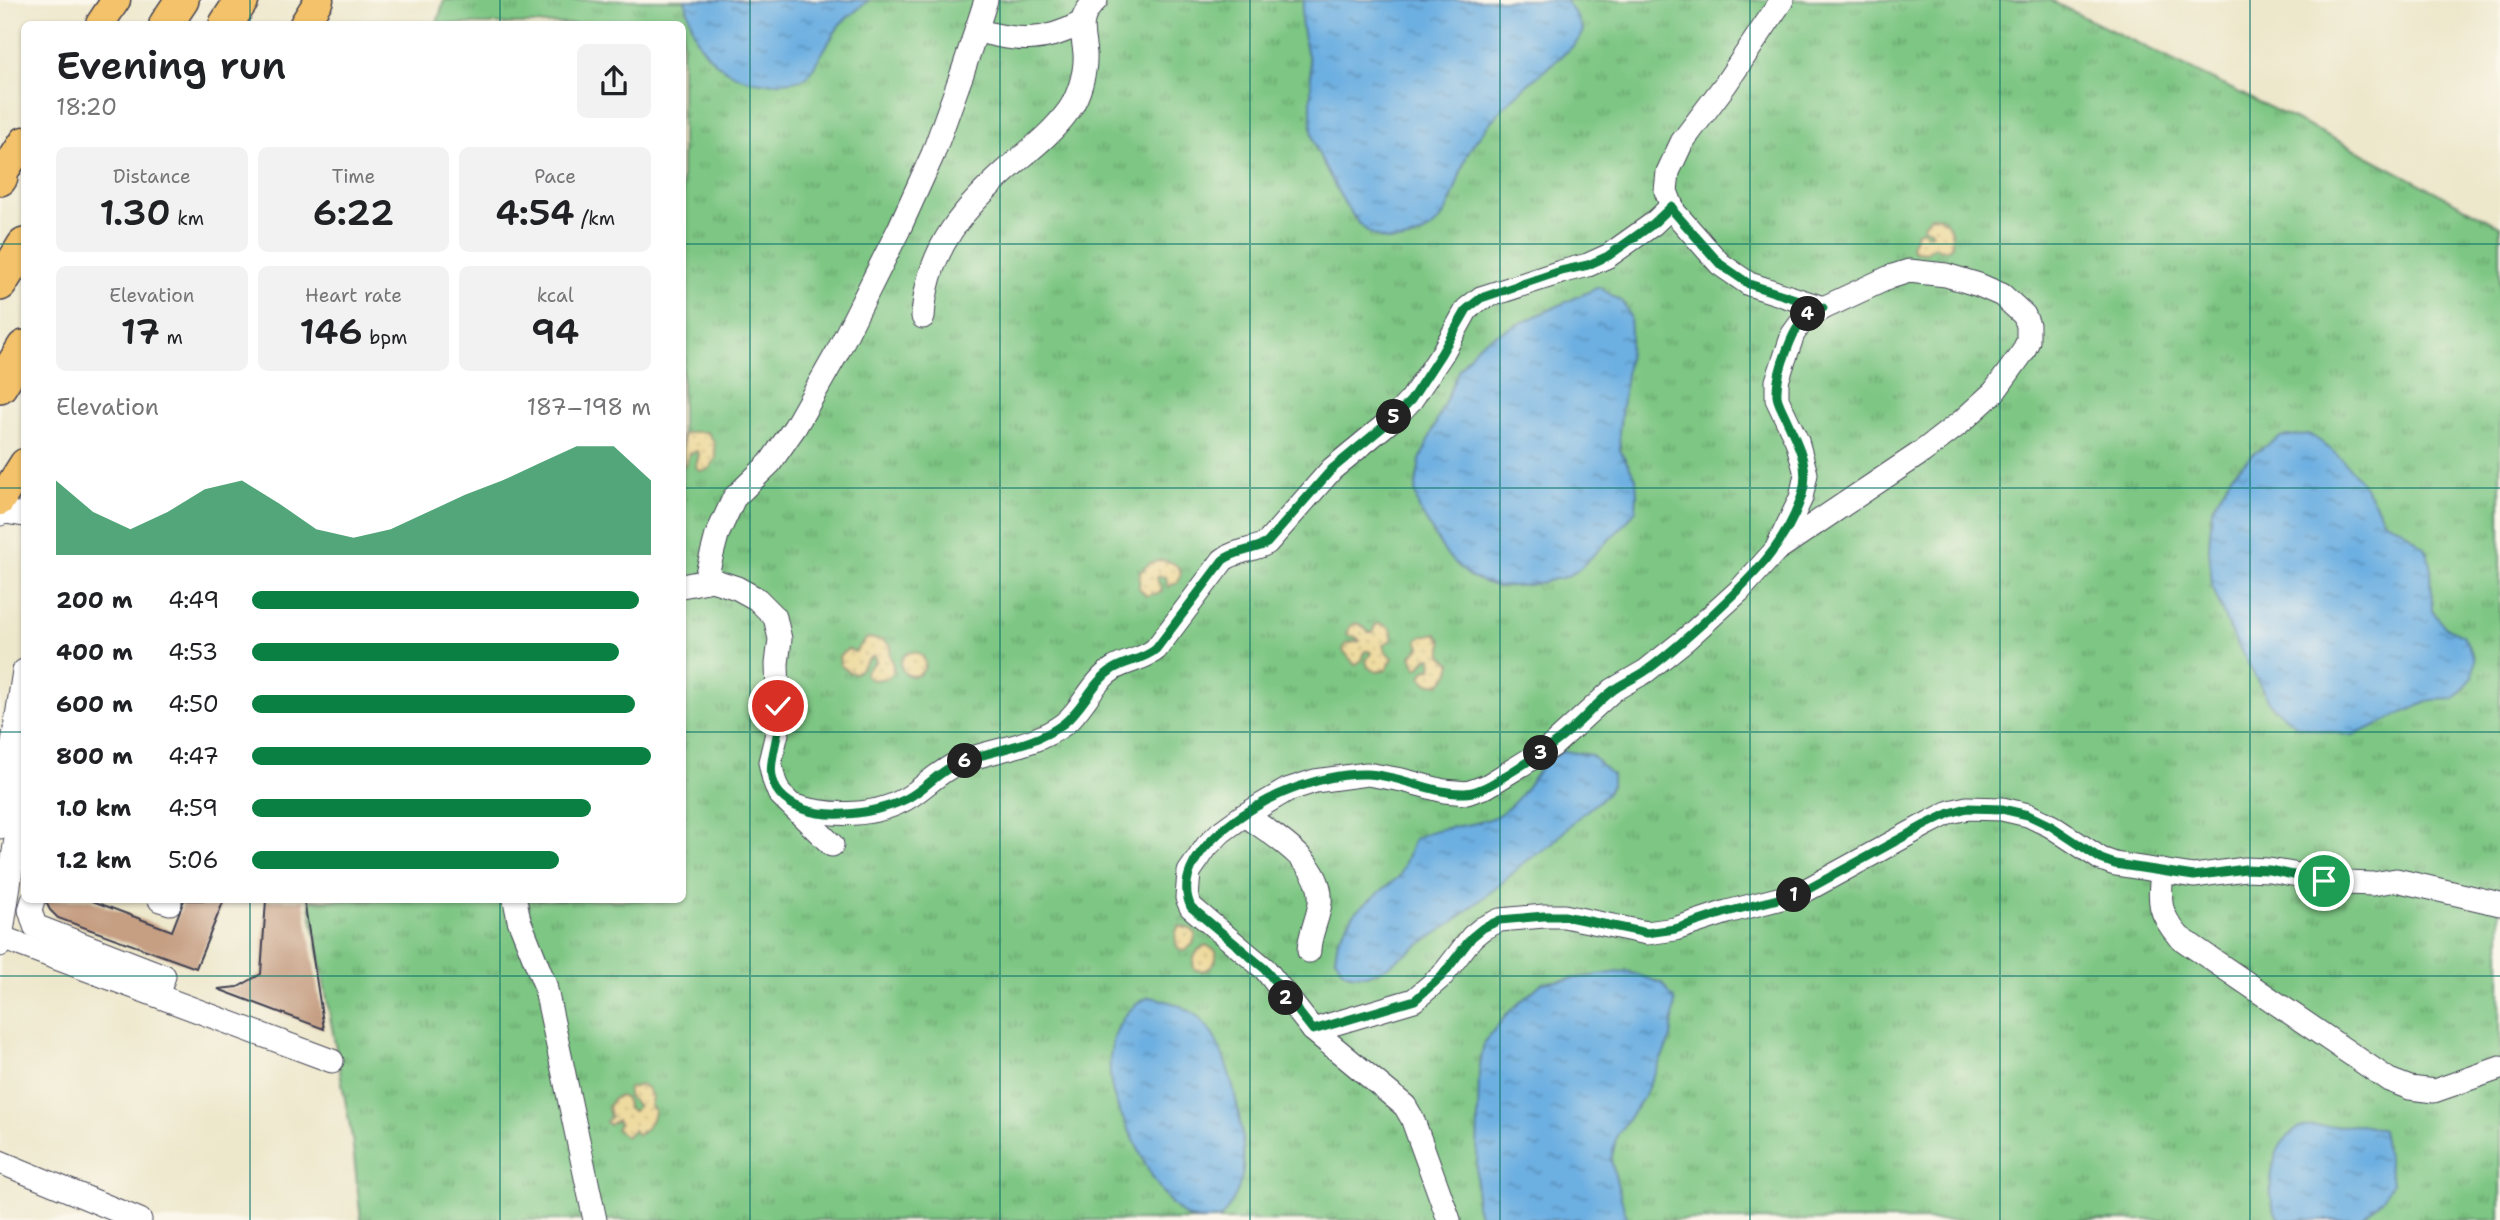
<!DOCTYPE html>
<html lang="en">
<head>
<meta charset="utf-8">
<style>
	body { margin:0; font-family:"Shantell Sans",sans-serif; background:#f2f2f2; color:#202124; height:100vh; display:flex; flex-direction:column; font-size:26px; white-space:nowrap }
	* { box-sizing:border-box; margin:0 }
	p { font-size:23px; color:#757577 }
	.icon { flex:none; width:38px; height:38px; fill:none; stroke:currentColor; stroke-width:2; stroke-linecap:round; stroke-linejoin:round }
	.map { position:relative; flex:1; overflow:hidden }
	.details { position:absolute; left:21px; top:21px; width:665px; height:882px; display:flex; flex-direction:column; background:#fff; border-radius:10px; box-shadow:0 2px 5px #0004 }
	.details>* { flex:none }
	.pin { position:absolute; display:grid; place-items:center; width:60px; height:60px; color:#fff; margin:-30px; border:4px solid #fff; border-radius:50%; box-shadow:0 2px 7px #0007 }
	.km { position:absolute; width:35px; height:35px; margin:-18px; border-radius:50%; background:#222; color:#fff; font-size:19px; line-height:35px; text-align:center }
	.round { display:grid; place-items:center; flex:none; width:74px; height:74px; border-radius:10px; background:#f2f2f2 }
	.summary { display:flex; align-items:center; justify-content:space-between; height:119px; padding:0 35px }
	h1 { font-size:38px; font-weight:600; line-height:52px }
	.metrics { display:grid; grid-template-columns:repeat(3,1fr); gap:10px; height:119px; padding:7px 35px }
	.metrics div { display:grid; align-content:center; border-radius:10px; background:#f2f2f2; text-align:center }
	.metrics b { font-size:35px; font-weight:600 }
	.metrics small { font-size:19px; font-weight:400 }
	.metrics p { font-size:19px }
	.chart { height:196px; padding:14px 35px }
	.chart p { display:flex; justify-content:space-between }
	.chart svg { width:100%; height:126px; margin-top:7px; fill:#0b8043; opacity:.7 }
	ul { padding:0 35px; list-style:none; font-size:23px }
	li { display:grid; grid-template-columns:112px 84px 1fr; align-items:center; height:52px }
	li i { height:18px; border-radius:9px; background:#0b8043 }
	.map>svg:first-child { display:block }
	.grass { fill:url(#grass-tufts); stroke:#50745f; stroke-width:2 }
	.sand { fill:url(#sand-dots); stroke:#887e6c; stroke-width:2 }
	.water { fill:url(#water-ripples); stroke:#47688e; stroke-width:2 }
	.building { fill:#c69f83 }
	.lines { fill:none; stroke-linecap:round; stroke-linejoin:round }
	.minor-casing { stroke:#404051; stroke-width:25 }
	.major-casing { stroke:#404051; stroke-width:31 }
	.highway-casing { stroke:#404051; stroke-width:36 }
	.minor { stroke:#fff; stroke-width:23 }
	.major { stroke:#f3c26a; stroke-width:28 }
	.highway { stroke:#f3c26a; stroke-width:33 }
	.route-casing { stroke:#fff; stroke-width:14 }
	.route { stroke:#0b8043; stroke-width:9 }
	.grid { fill:none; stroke:#0f766e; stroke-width:2; stroke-opacity:0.55 }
</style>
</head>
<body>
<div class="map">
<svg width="2500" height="1220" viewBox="0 0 2500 1220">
	<defs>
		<pattern id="grass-tufts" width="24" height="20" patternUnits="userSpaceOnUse" patternTransform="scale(1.75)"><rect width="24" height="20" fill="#7dc683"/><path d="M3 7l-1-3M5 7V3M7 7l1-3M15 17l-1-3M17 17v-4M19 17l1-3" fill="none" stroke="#66a06c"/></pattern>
		<pattern id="sand-dots" width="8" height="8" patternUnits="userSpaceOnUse" patternTransform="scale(1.75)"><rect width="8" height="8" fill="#eeda9e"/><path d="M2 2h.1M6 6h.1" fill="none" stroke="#ccbb89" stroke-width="1.8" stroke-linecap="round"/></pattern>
		<pattern id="water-ripples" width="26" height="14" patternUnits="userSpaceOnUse" patternTransform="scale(1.75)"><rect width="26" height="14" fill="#6cafe1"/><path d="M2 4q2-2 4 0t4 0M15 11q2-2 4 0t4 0" fill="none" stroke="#588eb8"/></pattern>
	</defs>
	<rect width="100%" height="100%" fill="#fbf7ec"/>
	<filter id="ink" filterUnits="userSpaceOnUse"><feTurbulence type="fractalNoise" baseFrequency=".0143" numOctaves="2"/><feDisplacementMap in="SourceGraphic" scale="14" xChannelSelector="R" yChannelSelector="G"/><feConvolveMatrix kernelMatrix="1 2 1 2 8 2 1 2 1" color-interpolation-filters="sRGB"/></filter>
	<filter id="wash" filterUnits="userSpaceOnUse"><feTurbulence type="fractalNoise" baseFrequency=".00686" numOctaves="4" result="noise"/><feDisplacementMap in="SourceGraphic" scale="28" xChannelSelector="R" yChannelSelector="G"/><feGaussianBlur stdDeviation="1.57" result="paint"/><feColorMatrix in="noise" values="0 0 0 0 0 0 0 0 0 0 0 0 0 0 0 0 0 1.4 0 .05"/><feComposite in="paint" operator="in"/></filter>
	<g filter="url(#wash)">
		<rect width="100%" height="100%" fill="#ede7cb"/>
		<path class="grass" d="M 444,0 L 2049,0 L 2349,146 L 2500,226 L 2500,1220 L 361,1220 L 352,1138 L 309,900 L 682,900 L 682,24 L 437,24 Z"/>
		<g class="sand">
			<path d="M 1931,216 C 1948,216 1953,230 1952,245 L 1948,249 L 1940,250 L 1934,246 L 1926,252 L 1914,251 L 1911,246 L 1917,232 L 1922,230 L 1927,235 L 1932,233 L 1930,230 L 1924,228 L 1923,224 Z"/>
			<path d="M 693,432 L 707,432 L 714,442 L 716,458 L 709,469 L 700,471 L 696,467 L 699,454 L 697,451 L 689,454 L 687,463 L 683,466 L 683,434 Z"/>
			<path d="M 1162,560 C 1172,562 1177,563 1181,573 L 1178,582 L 1168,587 L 1166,577 L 1159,576 L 1157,578 L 1162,592 L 1146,596 L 1139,588 L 1140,572 L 1150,563 Z"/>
			<path d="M 1356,623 L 1363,626 L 1368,632 L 1373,632 L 1375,625 C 1382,622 1387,625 1392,631 L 1392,639 L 1383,645 L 1386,652 L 1393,658 L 1387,669 L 1377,672 L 1368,667 L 1366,661 L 1371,653 L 1369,651 L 1365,651 L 1362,660 L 1355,665 L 1343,650 L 1346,644 L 1360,641 L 1356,637 L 1347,635 L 1350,626 Z"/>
			<path d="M 1436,633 L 1442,640 L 1442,655 L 1451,663 C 1452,673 1446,679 1439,685 L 1427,683 L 1421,677 L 1425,670 L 1432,668 L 1431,658 L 1428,657 L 1419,668 L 1416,668 L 1411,656 L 1420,647 L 1417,640 L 1424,636 Z"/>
			<path d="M 867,638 L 882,640 L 891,646 L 890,655 L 894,670 L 888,678 L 872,680 L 866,676 L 865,672 L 876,661 L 874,656 C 866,658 864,669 855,673 L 849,672 L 840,665 L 839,656 L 848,649 L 855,652 Z"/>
			<circle cx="913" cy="664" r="12"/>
			<path d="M 1179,926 L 1191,929 L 1196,934 L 1193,944 L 1185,951 L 1180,950 C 1174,944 1174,933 1179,926 Z"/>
			<path d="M 1206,945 L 1216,951 C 1218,965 1208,974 1194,969 C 1191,958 1197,949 1206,945 Z"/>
			<path d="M 641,1085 L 647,1088 L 652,1097 L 650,1107 L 654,1110 C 654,1119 646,1131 637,1135 L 633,1130 L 626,1137 L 616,1129 L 619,1124 L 617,1120 L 609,1125 L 606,1122 L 610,1117 L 608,1107 L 613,1099 L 619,1096 L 625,1098 L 628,1109 L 634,1111 L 638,1106 L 628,1096 L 628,1090 L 630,1088 Z"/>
		</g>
		<g class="water">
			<path d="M 685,0 L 869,0 L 840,24 L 808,76 C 800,81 791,81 782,82 C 750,85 720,74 701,46 C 692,33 690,16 685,0 Z"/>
			<path d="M 1304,0 L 1565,0 L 1576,15 L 1583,30 C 1581,36 1579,40 1575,44 C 1551,67 1523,85 1500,111 C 1489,124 1476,138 1468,153 C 1455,180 1454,219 1422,234 C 1375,256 1353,221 1334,184 C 1327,170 1318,156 1314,141 C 1308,117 1313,92 1310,67 C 1307,44 1296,23 1304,0 Z"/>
			<path d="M 1599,287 L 1622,302 L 1630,315 L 1631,335 L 1619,432 L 1620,450 L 1636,478 L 1637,495 L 1636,510 L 1625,524 L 1577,571 L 1565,577 L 1529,585 L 1497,587 L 1470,577 L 1446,554 L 1419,509 L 1415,492 L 1420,460 L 1459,369 L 1476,347 L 1488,338 Z"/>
			<path d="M 2309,434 C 2341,453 2369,486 2383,520 L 2402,529 L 2424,547 L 2431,563 L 2432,611 L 2445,627 L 2463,635 L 2475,659 L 2473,677 L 2455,699 L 2431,700 L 2353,736 L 2297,726 L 2271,705 L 2229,629 L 2212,585 L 2209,548 L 2212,509 L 2232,474 L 2255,453 L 2280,437 Z"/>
			<path d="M 1564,751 L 1591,755 L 1612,775 L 1612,785 L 1606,795 L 1575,820 L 1552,844 L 1525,862 L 1502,883 L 1453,922 L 1383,969 L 1366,975 L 1349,974 L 1342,970 L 1335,957 L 1338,939 L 1356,911 L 1400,876 L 1414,839 C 1442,822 1474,831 1503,812 C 1528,795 1535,763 1564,751 Z"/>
			<path d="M 1626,971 L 1662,983 L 1675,1001 L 1671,1038 L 1643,1098 L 1617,1135 L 1611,1160 L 1627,1220 L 1481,1220 L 1476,1205 L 1479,1072 L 1484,1042 L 1508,1013 L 1542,983 Z"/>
			<path d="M 1149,997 C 1167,1000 1184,1005 1198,1017 C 1229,1043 1246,1130 1243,1169 C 1241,1187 1232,1204 1221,1218 C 1211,1220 1198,1220 1189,1218 C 1166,1206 1146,1167 1136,1144 C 1129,1129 1120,1115 1115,1100 C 1103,1062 1111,1014 1149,997 Z"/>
			<path d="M 2366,1125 L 2382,1130 L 2392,1183 L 2382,1200 L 2360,1220 L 2282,1220 C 2264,1206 2270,1159 2283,1142 C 2287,1137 2294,1132 2299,1127 Z"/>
		</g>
		<g id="blocks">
			<g class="building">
				<path d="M 45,900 L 90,900 L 172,931 L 184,900 L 224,900 L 196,968 L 58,918 L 50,910 Z"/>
				<path d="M 266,900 L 304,900 L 324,1029 L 218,989 L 238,987 L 261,974 Z"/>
			</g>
		</g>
	</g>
	<g filter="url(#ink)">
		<use href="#blocks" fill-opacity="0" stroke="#404051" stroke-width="2"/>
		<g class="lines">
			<defs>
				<g id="minor">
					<path d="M 1782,0 L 1725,85 L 1682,142 L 1668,172 L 1666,191 L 1674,212 L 1720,264 L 1749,284 L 1823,308"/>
					<path d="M 976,30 C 1016,42 1045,43 1081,23"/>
					<path d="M 923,317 C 927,247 965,206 1016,162 C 1035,146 1054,131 1069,110 C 1079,96 1086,72 1085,54 C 1083,31 1076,19 1096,0"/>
					<path d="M 0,514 L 5,512 L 24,515"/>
					<path d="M 705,581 L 717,535 L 734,498 L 770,463 L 795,427 L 837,353 L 899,229 L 933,154 L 963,71 L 986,0"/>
					<path d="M 682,586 L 712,580 L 737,588 L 757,599 L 775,617 L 780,639 L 777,664 L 779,725 L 770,762 L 774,780 L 779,793 L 832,845"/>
					<path d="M 794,806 C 831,817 878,818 912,795 C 928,784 941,770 960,762 C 994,749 1033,747 1064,724 C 1083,709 1092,682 1113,669 C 1128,660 1143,660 1156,649 L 1223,560 C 1236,550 1252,551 1267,543 L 1332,469 L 1395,417 L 1411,400 L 1442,354 L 1467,309 L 1481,298 L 1561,272 L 1588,265 L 1608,256 L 1653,224 L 1672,206"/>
					<path d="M 1245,815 C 1273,835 1324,863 1320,903 C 1318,920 1309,935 1309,951"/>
					<path d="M 0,827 L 24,671"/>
					<path d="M 2162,871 C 2159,903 2158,912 2179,937 L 2389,1080 L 2410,1088 L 2434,1091 L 2500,1068"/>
					<path d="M 33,900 L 30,910 L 35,926 L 164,976 L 157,995"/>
					<path d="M 160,900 L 170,903"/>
					<path d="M 515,900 L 519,920 L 545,985 L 595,1220"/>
					<path d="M 0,937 L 332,1061"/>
					<path d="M 0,945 L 24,785"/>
					<path d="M 1313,1030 L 1414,1000 L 1442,976 L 1472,937 L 1483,928 L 1500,920 L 1544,916 L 1564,916 L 1647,933 L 1675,929 L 1727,912 L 1801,893 L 1925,825 L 1950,812 L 1967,808 L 2002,809 L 2028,815 L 2051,826 L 2101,859 L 2115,864 L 2194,876 L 2245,869 L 2269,870 L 2345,883 L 2373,884 L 2396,880 L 2500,904"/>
					<path d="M 0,1162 L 140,1220"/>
					<path d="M 1449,1220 L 1412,1118 L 1405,1106 L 1313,1030 L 1265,969 L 1191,907 L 1187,898 L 1189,872 L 1207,846 L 1221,832 L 1240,818 L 1287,790 L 1315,781 L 1367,774 L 1402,780 L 1444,791 L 1467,793 L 1487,786 L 1552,746 L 1613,690 L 1646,671 L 1685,640 L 1739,591 L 1776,550 L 1922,452 L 1960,423 L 1994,392 L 2023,352 L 2028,341 L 2028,325 L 2024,315 L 2002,295 L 1979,285 L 1946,275 L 1909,271 L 1890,277 L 1806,316 L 1793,334 L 1777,381 L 1777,399 L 1797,441 L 1806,474 L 1801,498 L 1776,550"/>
				</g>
				<g id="major">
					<path d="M 100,24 L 116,0"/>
					<path d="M 304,24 L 319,0"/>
					<path d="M 0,178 L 24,141"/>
					<path d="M 0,501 L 24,463"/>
				</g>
				<g id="highway">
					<path d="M 166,24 L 182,0"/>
					<path d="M 226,24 L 242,0"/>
					<path d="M 0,179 L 1,177"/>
					<path d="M 0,284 L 24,245"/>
					<path d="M 0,386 L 24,347"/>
				</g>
			</defs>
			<use href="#minor" class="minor-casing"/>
			<use href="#major" class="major-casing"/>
			<use href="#highway" class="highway-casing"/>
			<use href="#minor" class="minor"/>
			<use href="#major" class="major"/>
			<use href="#highway" class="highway"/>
		</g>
	</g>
	<g class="lines" filter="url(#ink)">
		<defs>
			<path id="route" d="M 778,706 C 778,713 779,721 778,728 C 776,750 763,774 780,794 C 807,825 874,815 906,799 C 926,789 938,771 959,763 C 993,749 1032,747 1063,724 C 1083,709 1092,682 1113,669 C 1128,660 1143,660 1156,649 L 1223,560 C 1236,550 1252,551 1267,543 L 1332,469 L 1395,417 L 1411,400 L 1441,354 L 1467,309 L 1481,298 L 1561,271 L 1588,265 L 1608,256 L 1653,224 L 1672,206 L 1674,212 L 1720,264 L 1749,284 L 1823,308 C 1801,318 1795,328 1787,350 C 1781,365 1776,380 1777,396 C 1778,403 1782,409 1785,416 C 1797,443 1811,465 1802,495 C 1787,544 1751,578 1715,612 C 1693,632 1671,653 1647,670 C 1635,679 1621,683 1611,692 C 1598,702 1588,714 1576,725 C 1557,743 1535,757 1513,771 C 1498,780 1482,792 1465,793 C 1431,794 1400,775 1367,774 C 1341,773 1313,781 1290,790 C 1250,805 1167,857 1191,907 L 1265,969 L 1313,1030 L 1415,1000 L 1442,976 L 1472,937 L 1483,928 L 1500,920 L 1544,916 L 1564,916 L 1647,933 L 1675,929 L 1727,912 L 1801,893 L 1925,825 L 1950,813 L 1967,808 L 2002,809 L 2028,815 L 2051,826 L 2101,859 L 2115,864 L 2194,876 L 2245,869 L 2269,870 L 2324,881"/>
		</defs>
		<use href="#route" class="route-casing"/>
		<use href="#route" class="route"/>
	</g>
	<path class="grid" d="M 250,0 L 250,24M 500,0 L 500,24M 750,0 L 750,1220M 1000,0 L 1000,1220M 1250,0 L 1250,1220M 1500,0 L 1500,1220M 1750,0 L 1750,1220M 2000,0 L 2000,1220M 2250,0 L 2250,1220M 0,244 L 24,244M 682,244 L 2500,244M 0,488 L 24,488M 682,488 L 2500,488M 0,732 L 24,732M 682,732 L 2500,732M 250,900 L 250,1220M 500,900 L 500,1220M 0,976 L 2500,976"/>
</svg>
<div class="pin" style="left:2324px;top:881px;background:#1e9e55"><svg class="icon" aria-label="arrive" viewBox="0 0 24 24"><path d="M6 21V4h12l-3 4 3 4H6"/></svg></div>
<div class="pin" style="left:778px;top:706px;background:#d93025"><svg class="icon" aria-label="check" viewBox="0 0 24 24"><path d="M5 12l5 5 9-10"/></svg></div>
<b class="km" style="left:1794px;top:895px">1</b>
<b class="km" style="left:1286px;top:998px">2</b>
<b class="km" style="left:1541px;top:753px">3</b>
<b class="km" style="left:1808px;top:314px">4</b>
<b class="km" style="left:1394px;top:417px">5</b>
<b class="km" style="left:965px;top:761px">6</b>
<section class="details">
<div class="summary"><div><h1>Evening run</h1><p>18:20</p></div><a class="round"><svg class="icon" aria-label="share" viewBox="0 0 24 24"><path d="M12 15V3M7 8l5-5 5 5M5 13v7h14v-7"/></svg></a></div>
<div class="metrics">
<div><p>Distance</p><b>1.30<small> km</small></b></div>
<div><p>Time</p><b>6:22</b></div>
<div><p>Pace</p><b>4:54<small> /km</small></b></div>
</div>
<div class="metrics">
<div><p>Elevation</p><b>17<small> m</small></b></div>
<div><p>Heart rate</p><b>146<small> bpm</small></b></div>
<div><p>kcal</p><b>94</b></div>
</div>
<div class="chart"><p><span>Elevation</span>187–198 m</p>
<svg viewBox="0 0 160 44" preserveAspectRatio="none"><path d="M0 44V18L10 29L20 35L30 29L40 21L50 18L60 26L70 35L80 38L90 35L100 29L110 23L120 18L130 12L140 6L150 6L160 18V44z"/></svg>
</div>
<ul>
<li><b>200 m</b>4:49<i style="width:97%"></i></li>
<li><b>400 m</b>4:53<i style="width:92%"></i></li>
<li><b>600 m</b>4:50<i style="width:96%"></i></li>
<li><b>800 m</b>4:47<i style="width:100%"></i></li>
<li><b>1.0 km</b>4:59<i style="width:85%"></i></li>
<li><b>1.2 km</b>5:06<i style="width:77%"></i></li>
</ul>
</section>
</div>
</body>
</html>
